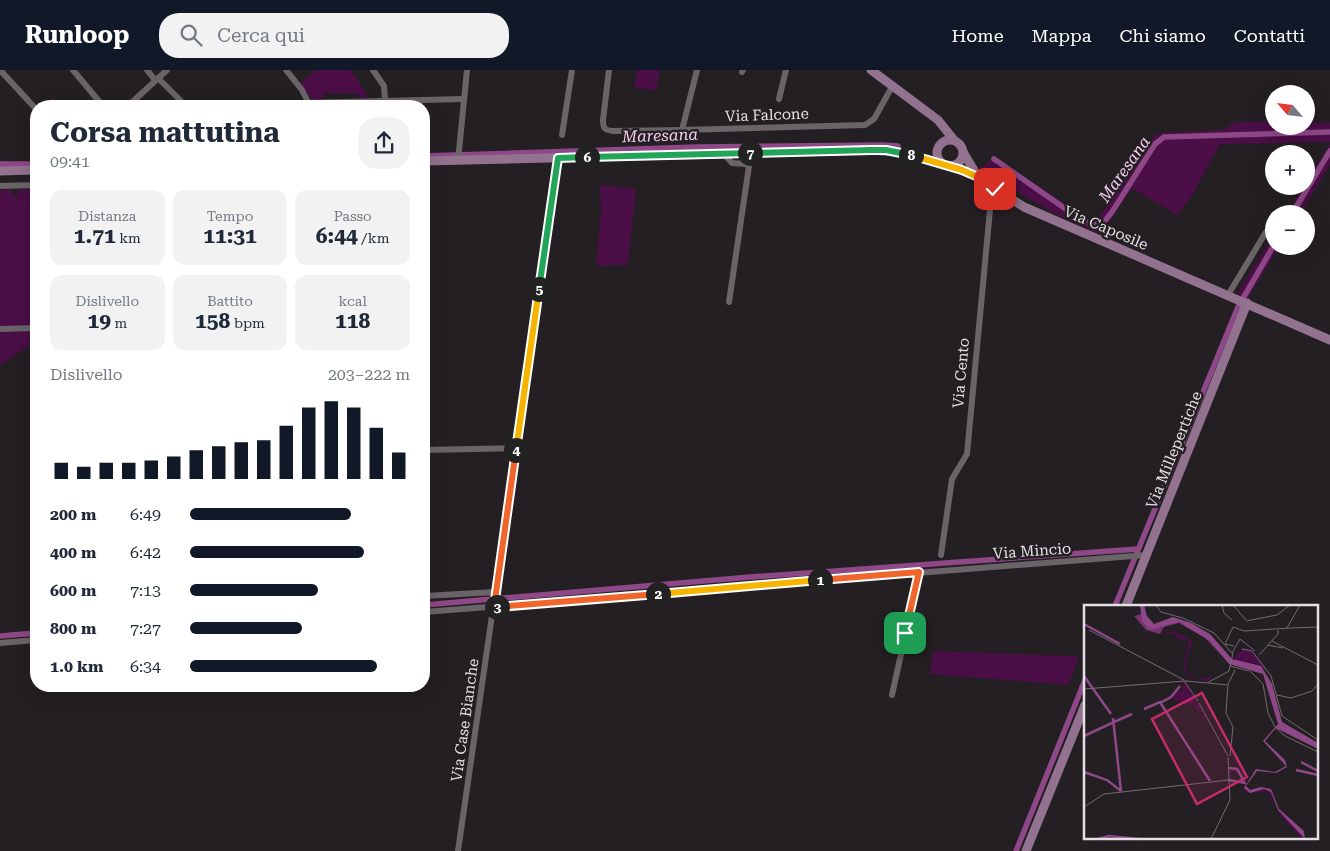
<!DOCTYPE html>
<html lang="it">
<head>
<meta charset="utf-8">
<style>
	body { margin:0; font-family:"Roboto Serif",serif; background:#f2f2f3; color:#1f2937; height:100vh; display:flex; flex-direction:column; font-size:19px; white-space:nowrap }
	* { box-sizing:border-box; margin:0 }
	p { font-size:16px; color:#747a83 }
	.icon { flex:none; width:28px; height:28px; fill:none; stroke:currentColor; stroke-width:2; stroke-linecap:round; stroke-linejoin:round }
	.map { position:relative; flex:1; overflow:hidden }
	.panel { position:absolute; left:30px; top:30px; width:400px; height:592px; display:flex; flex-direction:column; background:#fff; border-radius:20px; box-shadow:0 5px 20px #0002 }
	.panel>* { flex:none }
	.needle { width:32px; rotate:298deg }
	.fabs { position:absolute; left:1265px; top:15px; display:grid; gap:10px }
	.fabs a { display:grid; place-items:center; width:50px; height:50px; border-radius:50%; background:#fff; box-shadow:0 5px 20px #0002; font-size:25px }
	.pin { position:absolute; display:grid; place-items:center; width:42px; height:42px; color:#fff; margin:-21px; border-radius:10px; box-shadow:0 2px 8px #0006 }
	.km { position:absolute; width:25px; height:25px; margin:-12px; border-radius:50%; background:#222; color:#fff; font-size:14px; line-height:25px; text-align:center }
	.round { display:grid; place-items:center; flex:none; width:52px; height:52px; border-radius:20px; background:#f2f2f3 }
	.summary { display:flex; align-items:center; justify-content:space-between; height:85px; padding:0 20px }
	h1 { font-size:28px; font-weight:700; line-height:38px }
	.figures { display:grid; grid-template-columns:repeat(3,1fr); gap:8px; height:85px; padding:5px 20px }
	.figures div { display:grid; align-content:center; border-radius:12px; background:#f2f2f3; text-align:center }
	.figures b { font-size:21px; font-weight:700 }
	.figures small { font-size:14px; font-weight:400 }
	.figures p { font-size:14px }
	.chart { height:140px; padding:10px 20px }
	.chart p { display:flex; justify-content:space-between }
	.chart svg { width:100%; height:90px; margin-top:5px; stroke:#111827; stroke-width:6 }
	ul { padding:0 20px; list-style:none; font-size:16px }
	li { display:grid; grid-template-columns:80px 60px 1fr; align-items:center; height:38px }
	li i { height:12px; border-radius:6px; background:#111827 }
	header { display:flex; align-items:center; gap:30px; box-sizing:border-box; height:70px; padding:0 25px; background:#111827; color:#fff }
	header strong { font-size:24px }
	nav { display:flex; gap:28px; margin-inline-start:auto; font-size:18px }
	.search { width:350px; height:45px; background:#f2f2f3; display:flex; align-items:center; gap:12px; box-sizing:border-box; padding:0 18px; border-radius:20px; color:#747a83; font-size:19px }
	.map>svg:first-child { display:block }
	.green { fill:#4b0e47 }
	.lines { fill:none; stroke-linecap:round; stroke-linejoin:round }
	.canal { stroke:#8e4887; stroke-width:5.5 }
	.street { stroke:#6a6469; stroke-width:6 }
	.secondary { stroke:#92728e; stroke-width:9 }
	.split-1-casing { stroke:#fff; stroke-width:10 }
	.split-2-casing { stroke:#fff; stroke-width:10 }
	.split-3-casing { stroke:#fff; stroke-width:10 }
	.split-4-casing { stroke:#fff; stroke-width:10 }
	.split-5-casing { stroke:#fff; stroke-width:10 }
	.split-6-casing { stroke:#fff; stroke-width:10 }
	.split-7-casing { stroke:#fff; stroke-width:10 }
	.split-8-casing { stroke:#fff; stroke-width:10 }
	.split-9-casing { stroke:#fff; stroke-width:10 }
	.split-1 { stroke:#f0652b; stroke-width:6 }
	.split-2 { stroke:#f5b400; stroke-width:6 }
	.split-3 { stroke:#f0652b; stroke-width:6 }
	.split-4 { stroke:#f0652b; stroke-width:6 }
	.split-5 { stroke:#f5b400; stroke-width:6 }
	.split-6 { stroke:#22a559; stroke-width:6 }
	.split-7 { stroke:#22a559; stroke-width:6 }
	.split-8 { stroke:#22a559; stroke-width:6 }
	.split-9 { stroke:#f5b400; stroke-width:6 }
	.labels { text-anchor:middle; stroke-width:5; stroke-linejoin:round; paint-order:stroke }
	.street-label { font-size:15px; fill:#e4e0e3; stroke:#241f23 }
	.water-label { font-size:16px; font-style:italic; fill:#f6ceef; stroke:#241f23 }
	.inset-river { fill:none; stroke:#8e4887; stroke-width:2.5 }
	.inset-road { fill:none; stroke:#716c70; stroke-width:1 }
	.view { fill:#c52c69; fill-opacity:0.15; stroke:#c52c69; stroke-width:2.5 }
	.inset-edge { fill:none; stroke:#e4e0e3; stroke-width:2.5 }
</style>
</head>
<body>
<header>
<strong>Runloop</strong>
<div class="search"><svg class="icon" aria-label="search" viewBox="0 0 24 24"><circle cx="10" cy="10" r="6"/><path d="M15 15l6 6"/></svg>Cerca qui</div>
<nav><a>Home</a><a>Mappa</a><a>Chi siamo</a><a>Contatti</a></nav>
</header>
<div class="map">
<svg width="1330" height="781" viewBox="0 0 1330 781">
	<rect width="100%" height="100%" fill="#241f23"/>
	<g class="green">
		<path d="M 316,0 L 350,0 L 366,22 L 367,28 L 360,28 L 358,24 L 324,23 L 324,28 L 313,30 L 300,13 Z"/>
		<path d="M 637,0 L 660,0 L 656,21 L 634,17 Z"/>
		<path d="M 1236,52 L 1274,52 L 1274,56 L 1306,56 L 1306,53 L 1330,53 L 1330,72 L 1220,74 L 1190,129 L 1177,145 L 1132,118 L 1100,165 L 1065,149 L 991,107 L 983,97 L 991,89 L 995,88 L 1088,149 L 1095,149 L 1101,144 L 1155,65 L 1162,63 L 1223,60 Z"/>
		<path d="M 1330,74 L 1330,95 L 1300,144 L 1287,144 L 1304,116 L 1306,116 L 1306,112 Z"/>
		<path d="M 600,115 L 636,119 L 628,195 L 596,196 L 601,138 Z"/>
		<path d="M 36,119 L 36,271 L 0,295 L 0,120 L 12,120 L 12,125 L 18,125 L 18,120 Z"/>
		<path d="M 1274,165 L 1274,176 L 1280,176 L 1248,228 L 1237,224 Z"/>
		<path d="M 939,497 L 939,500 L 494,535 L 494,533 Z"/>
		<path d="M 933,581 L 1074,586 L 1079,588 L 1068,615 L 930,604 Z"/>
	</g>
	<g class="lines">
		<g class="canal">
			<path d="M 424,86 L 696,77 L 883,75 L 898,76"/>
			<path d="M 994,89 L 1083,151 L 1095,155 L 1103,153 L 1112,142 L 1155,74 L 1164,67 L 1330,62"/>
			<path d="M 0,94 L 36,94"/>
			<path d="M 1292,144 L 1330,81"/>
			<path d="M 424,535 L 750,507 L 1138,479"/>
			<path d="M 1115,536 L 1238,237 L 1274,175"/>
			<path d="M 0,566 L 36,563"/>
			<path d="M 1016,781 L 1085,610"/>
		</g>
		<g class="street">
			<path d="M 0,0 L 36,39"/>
			<path d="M 73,0 L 103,36"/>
			<path d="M 147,0 L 155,10"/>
			<path d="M 286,0 L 302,20 L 308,32"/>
			<path d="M 373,0 L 384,16 L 385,30"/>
			<path d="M 609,0 L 603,50 C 603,59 605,60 613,61 L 682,60"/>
			<path d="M 697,0 L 682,60 L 865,55 L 874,49 L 893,15"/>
			<path d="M 742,2 L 743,0"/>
			<path d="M 158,8 L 184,34 L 190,36 L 463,29"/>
			<path d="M 779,29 L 786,0"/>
			<path d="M 128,36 L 167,0"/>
			<path d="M 562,65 L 572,0"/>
			<path d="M 724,84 L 732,93 L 746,94 L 749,96 L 729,232"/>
			<path d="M 458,91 L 467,0"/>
			<path d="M 0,116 L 36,115"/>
			<path d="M 1228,225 L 1266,162"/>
			<path d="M 0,259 L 36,258"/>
			<path d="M 424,380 L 517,378"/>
			<path d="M 941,485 L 952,409 L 967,384 L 991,129 L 995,119"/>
			<path d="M 424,526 L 496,522"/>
			<path d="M 424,542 L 1146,485"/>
			<path d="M 0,573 L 36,570"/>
			<path d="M 892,625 L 919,502"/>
			<path d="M 458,781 L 558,88"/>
		</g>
		<g class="secondary">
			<path d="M 871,0 L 938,50 L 954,70"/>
			<circle cx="950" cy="83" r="13"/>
			<path d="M 963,82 L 978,107"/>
			<path d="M 424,91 L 871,80 L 897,82 L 943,94"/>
			<path d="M 951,96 L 978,107 L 1024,137 L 1330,270"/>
			<path d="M 0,101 L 36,100"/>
			<path d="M 1126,536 L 1247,233"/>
			<path d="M 1026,781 L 1085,635"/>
		</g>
	</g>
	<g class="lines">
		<defs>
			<path id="split-1" d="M 820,510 L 919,502 L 905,563"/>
			<path id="split-2" d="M 658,524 L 820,510"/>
			<path id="split-3" d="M 497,537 L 658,524"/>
			<path id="split-4" d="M 497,537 L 494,537 L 516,380"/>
			<path id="split-5" d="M 516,380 L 539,219"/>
			<path id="split-6" d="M 539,219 L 558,88 L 587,87"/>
			<path id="split-7" d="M 587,87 L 750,83"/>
			<path id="split-8" d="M 750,83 L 871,80 L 886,80 L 911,85"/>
			<path id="split-9" d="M 911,85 L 962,100 L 978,107 L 995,119"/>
		</defs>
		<use href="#split-1" class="split-1-casing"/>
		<use href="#split-2" class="split-2-casing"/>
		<use href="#split-3" class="split-3-casing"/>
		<use href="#split-4" class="split-4-casing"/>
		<use href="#split-5" class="split-5-casing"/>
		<use href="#split-6" class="split-6-casing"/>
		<use href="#split-7" class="split-7-casing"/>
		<use href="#split-8" class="split-8-casing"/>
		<use href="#split-9" class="split-9-casing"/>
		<use href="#split-1" class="split-1"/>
		<use href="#split-2" class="split-2"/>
		<use href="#split-3" class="split-3"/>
		<use href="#split-4" class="split-4"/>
		<use href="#split-5" class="split-5"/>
		<use href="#split-6" class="split-6"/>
		<use href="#split-7" class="split-7"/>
		<use href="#split-8" class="split-8"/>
		<use href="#split-9" class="split-9"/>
	</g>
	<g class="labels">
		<g class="street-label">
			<text transform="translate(767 45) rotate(-2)" y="5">Via Falcone</text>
			<text transform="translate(1106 158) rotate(23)" y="5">Via Caposile</text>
			<text transform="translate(961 303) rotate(-85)" y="5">Via Cento</text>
			<text transform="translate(1174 380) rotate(-68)" y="5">Via Millepertiche</text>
			<text transform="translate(1032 481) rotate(-4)" y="5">Via Mincio</text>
			<text transform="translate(465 650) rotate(-82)" y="5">Via Case Bianche</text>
		</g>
		<g class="water-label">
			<text transform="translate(660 65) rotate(-2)" y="6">Maresana</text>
			<text transform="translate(1124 99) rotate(-55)" y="6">Maresana</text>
		</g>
	</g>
	<g transform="translate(1084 535)">
		<rect width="234" height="234" fill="#241f23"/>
		<path d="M 90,26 L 108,36 L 101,58 L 103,67 L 113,73 L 129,72 L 124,76 L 104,71 L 99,62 L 105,35 L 96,35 L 90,29 L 76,29 ZM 160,44 L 166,44 L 183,66 L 173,59 L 152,56 L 150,51 ZM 93,73 L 100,75 L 105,80 L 113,101 L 115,99 L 123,112 L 119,114 L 120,108 L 112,104 L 109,97 L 104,100 L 87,93 L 94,85 L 99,86 L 98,80 L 102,80 ZM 145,154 L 145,162 L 153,163 L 162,176 L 162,186 L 180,184 L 187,187 L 193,204 L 218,228 L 218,234 L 196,210 L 184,186 L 163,188 L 161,186 L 158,176 L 146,175 L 158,175 L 155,168 L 145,163 Z" fill="#4b0e47"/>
		<path d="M 57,9 L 66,25 L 84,18 L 95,17 L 124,33 L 139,52 L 121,33 L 95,18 L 80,22 L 76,29 L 62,25 L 50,11 Z" fill="#773270"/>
		<path d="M 56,0 L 60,0 L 63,11 L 70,19 L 89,12 L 107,18 L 126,29 L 148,54 L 177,61 L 188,79 L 198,117 L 234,138 L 234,144 L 192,123 L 181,136 L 201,155 L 203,162 L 192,168 L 173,166 L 162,181 L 166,185 L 177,182 L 187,184 L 195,204 L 220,226 L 221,234 L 194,205 L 187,187 L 180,184 L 166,188 L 160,183 L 172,164 L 191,167 L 202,161 L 179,136 L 194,119 L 179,69 L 145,59 L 125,35 L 95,17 L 66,25 L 58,16 Z" fill="#8e4887"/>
		<path class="inset-river" d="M 0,19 L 36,39M 0,71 L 27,109M 76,98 L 87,92 L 96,81M 60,104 L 76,97 L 126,176M 29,113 L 37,186M 30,117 L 48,109M 0,131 L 30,117M 217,157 L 234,166M 145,163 L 153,164 L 160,176M 212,165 L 234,170M 0,167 L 23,175 L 37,186M 144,175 L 162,178M 14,234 L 25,231 L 54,234"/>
		<path class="inset-road" d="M 72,0 L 77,7 L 99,13 L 130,28 L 148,48M 138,0 L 140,8 L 148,15M 149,0 L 162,15M 193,10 L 206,0M 162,16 L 193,10M 149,22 L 160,26 L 206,23M 149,22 L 141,39 L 150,41M 203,23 L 216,0M 206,23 L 234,22M 5,25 L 100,75M 188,36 L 234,60M 184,40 L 199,43M 158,44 L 168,46 L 187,71 L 198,111 L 234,135M 148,48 L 156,34 L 171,46M 175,50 L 194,29 L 194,25M 146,61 L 165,66M 166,66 L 179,79 L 184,108 L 191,122 L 201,131 L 234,147M 100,76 L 114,96M 124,78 L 144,80M 0,84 L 101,76 L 123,78 L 145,66 L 149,48M 193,90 L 207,93 L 228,86 L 234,79M 115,98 L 144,151M 146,151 L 149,122 L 142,108 L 144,79 L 151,65M 0,202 L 20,189 L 145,175M 127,234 L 146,195 L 144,152"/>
		<path class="view" d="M 118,88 L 163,172 L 113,199 L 68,114 Z"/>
		<rect width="234" height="234" class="inset-edge"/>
	</g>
</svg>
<div class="fabs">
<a><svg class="needle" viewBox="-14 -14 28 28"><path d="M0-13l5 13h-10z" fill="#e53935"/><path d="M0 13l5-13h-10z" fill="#747a83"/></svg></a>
<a>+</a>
<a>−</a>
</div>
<div class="pin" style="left:905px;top:563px;background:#1e9e55"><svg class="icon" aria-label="arrive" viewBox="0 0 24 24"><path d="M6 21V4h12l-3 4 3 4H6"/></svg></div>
<div class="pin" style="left:995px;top:119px;background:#d93025"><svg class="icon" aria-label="check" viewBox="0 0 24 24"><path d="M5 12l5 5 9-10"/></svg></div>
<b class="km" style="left:820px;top:510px">1</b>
<b class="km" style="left:658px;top:524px">2</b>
<b class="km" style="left:497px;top:537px">3</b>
<b class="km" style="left:516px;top:380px">4</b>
<b class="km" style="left:539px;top:219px">5</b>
<b class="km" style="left:587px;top:87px">6</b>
<b class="km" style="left:750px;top:83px">7</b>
<b class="km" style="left:911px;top:85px">8</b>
<section class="panel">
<div class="summary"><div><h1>Corsa mattutina</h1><p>09:41</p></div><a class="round"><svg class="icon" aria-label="share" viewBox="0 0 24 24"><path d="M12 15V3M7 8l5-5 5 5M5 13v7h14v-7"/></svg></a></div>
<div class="figures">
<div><p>Distanza</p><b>1.71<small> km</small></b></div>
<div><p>Tempo</p><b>11:31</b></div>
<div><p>Passo</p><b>6:44<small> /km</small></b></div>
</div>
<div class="figures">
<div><p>Dislivello</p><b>19<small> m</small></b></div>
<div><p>Battito</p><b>158<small> bpm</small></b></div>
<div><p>kcal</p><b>118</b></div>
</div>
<div class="chart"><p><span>Dislivello</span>203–222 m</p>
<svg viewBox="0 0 160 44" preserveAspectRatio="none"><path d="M5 44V36M15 44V38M25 44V36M35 44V36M45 44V35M55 44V33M65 44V30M75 44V28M85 44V26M95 44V25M105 44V18M115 44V9M125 44V6M135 44V9M145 44V19M155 44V31"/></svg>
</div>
<ul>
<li><b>200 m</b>6:49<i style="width:73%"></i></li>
<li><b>400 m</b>6:42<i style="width:79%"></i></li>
<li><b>600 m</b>7:13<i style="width:58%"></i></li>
<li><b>800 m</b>7:27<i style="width:51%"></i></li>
<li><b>1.0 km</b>6:34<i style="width:85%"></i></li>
</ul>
</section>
</div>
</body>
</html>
